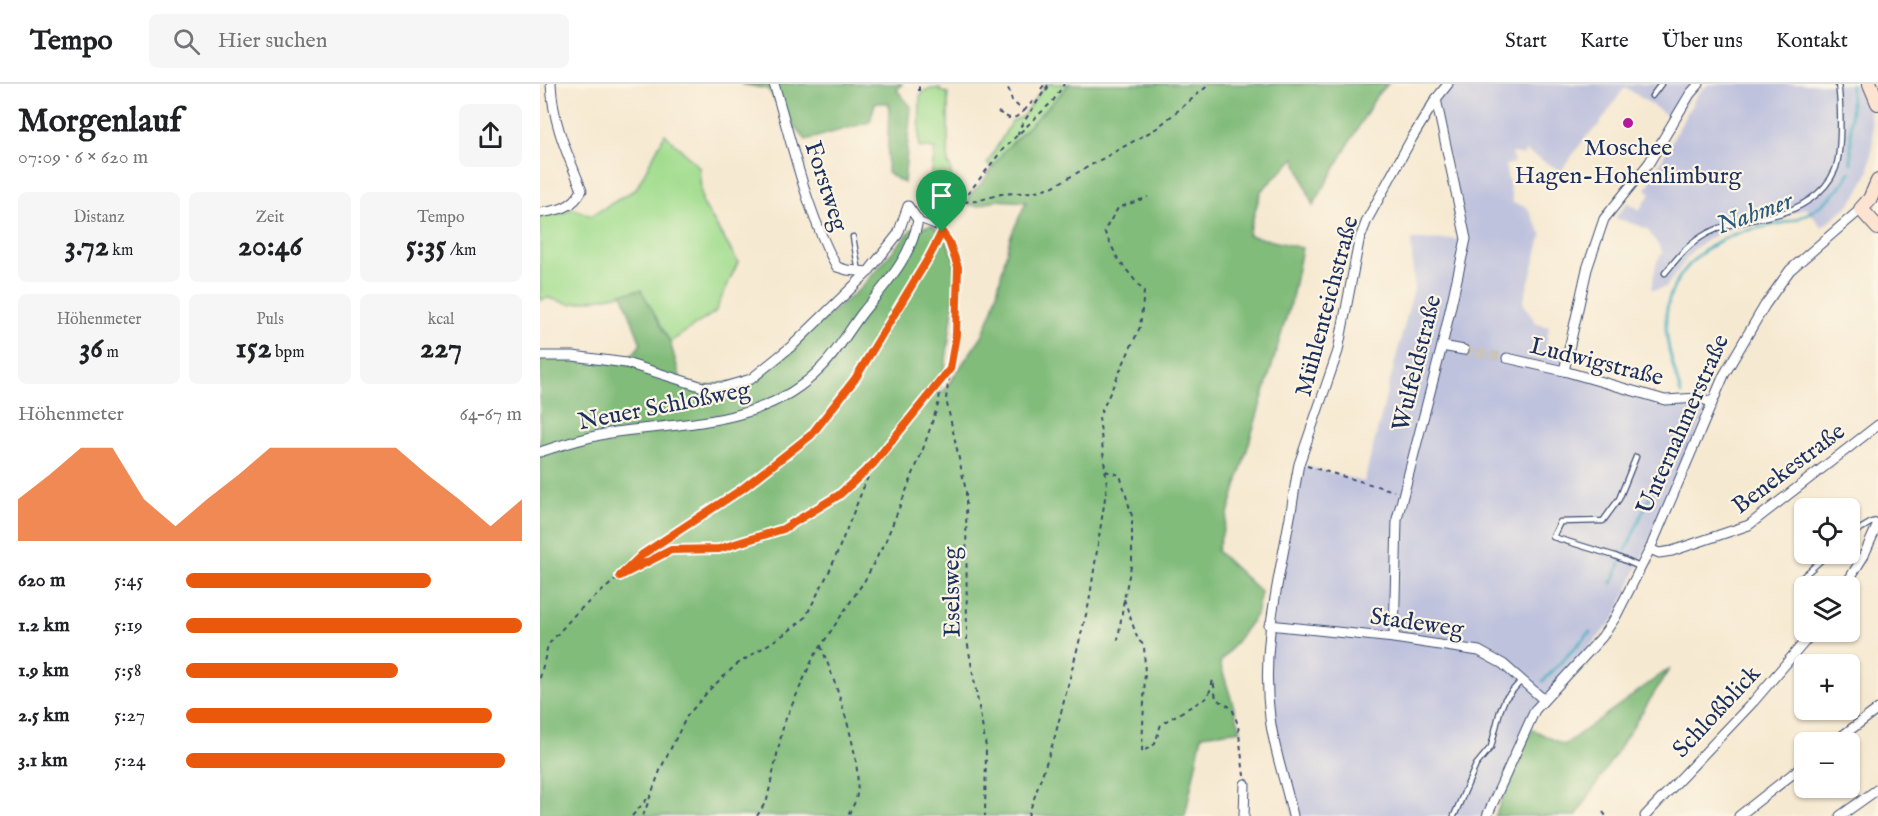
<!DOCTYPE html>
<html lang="de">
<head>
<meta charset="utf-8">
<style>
	body { margin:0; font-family:"IM FELL English",serif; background:#f6f6f6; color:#202124; height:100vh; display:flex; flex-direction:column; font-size:22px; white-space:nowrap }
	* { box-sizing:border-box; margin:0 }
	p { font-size:20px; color:#757577 }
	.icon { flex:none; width:33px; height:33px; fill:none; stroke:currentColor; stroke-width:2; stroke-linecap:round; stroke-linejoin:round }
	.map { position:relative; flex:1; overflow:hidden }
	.side { display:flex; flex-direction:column; background:#fff; width:540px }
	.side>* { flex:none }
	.tools { position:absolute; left:1254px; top:414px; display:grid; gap:12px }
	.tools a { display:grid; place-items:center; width:66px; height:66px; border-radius:9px; background:#fff; box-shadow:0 2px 4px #0004; font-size:30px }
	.pin { position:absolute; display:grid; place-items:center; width:51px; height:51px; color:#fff; margin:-62px -26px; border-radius:50% 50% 50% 0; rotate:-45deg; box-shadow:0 0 6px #0007 }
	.pin .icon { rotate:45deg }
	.round { display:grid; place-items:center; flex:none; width:63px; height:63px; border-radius:9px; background:#f6f6f6 }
	.head { display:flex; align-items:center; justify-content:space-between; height:102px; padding:0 18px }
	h1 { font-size:33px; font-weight:800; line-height:45px }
	.figures { display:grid; grid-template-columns:repeat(3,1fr); gap:9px; height:102px; padding:6px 18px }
	.figures div { display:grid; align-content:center; border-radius:9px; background:#f6f6f6; text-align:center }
	.figures b { font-size:30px; font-weight:800 }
	.figures small { font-size:16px; font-weight:400 }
	.figures p { font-size:16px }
	.chart { height:168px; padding:12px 18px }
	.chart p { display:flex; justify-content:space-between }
	.chart svg { width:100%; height:108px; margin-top:6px; fill:#ea580c; opacity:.7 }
	ul { padding:0 18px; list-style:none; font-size:20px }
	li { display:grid; grid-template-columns:96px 72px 1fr; align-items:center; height:45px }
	li i { height:15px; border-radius:8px; background:#ea580c }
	header { display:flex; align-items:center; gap:36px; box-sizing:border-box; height:84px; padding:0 30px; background:#fff; border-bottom:2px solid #e0e0e0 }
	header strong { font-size:28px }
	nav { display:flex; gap:33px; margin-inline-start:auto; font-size:21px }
	.search { width:420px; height:54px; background:#f6f6f6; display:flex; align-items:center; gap:15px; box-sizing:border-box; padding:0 21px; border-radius:9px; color:#757577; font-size:22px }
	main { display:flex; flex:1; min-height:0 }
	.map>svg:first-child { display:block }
	.industrial { fill:#bfc2dd }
	.green { fill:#a2dd8f; stroke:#5e8676; stroke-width:1.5 }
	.forest { fill:#81bc7a; stroke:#4e766c; stroke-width:1.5 }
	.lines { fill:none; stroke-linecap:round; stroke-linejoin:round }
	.stream { stroke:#40aac0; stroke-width:3 }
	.street-tunnel { stroke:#cac4ba; stroke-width:9; stroke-dasharray:9 4.5; stroke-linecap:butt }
	.lane-casing { stroke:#3c4b6f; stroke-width:7 }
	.street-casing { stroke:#3c4b6f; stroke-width:11 }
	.secondary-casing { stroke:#3c4b6f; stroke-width:16 }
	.path { stroke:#3c4b6f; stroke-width:2; stroke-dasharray:4.5 4.5; stroke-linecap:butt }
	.lane { stroke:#fff; stroke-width:4.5 }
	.street { stroke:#fff; stroke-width:9 }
	.secondary { stroke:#fde4d1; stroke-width:14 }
	.route-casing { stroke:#fff; stroke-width:12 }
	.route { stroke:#ea580c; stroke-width:8 }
	.poi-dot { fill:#b5179e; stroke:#fcf5e5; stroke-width:2 }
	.labels { text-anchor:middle; stroke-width:4.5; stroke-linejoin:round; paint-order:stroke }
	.poi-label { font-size:24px; fill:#1b2f5e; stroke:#fcf5e5 }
	.street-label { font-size:24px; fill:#1b2f5e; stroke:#fcf5e5 }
	.water-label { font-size:26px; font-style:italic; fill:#285a80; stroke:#fcf5e5 }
</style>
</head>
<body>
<header>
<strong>Tempo</strong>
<div class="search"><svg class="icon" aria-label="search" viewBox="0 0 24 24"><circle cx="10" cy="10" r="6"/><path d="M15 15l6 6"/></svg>Hier suchen</div>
<nav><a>Start</a><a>Karte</a><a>Über uns</a><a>Kontakt</a></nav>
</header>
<main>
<section class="side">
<div class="head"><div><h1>Morgenlauf</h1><p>07:09 · 6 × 620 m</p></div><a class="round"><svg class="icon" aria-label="share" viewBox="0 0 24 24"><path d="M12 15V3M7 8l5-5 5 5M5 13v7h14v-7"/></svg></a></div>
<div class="figures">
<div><p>Distanz</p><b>3.72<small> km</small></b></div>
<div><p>Zeit</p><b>20:46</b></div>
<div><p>Tempo</p><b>5:35<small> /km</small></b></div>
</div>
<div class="figures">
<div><p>Höhenmeter</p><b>36<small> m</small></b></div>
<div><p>Puls</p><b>152<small> bpm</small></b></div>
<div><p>kcal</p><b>227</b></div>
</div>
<div class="chart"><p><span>Höhenmeter</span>64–67 m</p>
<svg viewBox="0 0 160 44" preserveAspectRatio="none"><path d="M0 44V27L10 17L20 6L30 6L40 27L50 38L60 27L70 17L80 6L90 6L100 6L110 6L120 6L130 17L140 27L150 38L160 27V44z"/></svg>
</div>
<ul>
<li><b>620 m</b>5:45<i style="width:73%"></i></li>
<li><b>1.2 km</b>5:19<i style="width:100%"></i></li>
<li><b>1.9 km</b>5:58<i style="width:63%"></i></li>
<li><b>2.5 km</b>5:27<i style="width:91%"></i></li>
<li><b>3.1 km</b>5:24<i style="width:95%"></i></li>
</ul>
</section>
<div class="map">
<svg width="1338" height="732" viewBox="0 0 1338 732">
	<rect width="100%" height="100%" fill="#fcf5e5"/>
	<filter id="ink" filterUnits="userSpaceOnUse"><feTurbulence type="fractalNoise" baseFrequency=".0167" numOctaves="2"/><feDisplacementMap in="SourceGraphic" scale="12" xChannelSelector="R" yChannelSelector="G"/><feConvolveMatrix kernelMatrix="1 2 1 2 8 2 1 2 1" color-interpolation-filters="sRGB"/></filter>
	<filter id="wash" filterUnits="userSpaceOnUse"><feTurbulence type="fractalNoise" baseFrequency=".008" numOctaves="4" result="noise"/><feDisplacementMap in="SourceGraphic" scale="24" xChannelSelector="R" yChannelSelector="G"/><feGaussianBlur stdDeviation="1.35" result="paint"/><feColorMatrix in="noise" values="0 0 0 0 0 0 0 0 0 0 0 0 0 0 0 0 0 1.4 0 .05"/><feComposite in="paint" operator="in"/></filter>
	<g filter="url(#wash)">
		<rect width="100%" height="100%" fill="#f6e9d1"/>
		<g class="industrial">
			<path d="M 908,0 L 1159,0 L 1134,36 L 1085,3 L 1058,42 L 1045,54 L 1021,87 L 985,67 L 984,71 L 972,69 L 974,79 L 965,81 L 973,119 L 987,123 L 1002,150 L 983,219 L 997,240 L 1009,243 L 1006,260 L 1029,264 L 1025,287 L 1125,316 L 1171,318 L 1075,534 L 1003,615 L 947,732 L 753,732 L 735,657 L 728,569 L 759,380 L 824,398 L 874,204 L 871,156 L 926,155 L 896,15 Z"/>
			<path d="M 1169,0 L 1320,0 L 1324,5 L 1332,41 L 1333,55 L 1329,87 L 1318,109 L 1310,120 L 1282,143 L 1266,124 L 1237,135 L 1196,142 L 1173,152 L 1154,165 L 1126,203 L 1116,206 L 1111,205 L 1117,177 L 1123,168 L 1108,146 L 1100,142 L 1075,134 L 1088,118 L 1099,126 L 1111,109 L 1106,105 L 1158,9 Z"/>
		</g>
		<g class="green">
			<path d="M 506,0 L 529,0 C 505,29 475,52 453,83 L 447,80 L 472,37 L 482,33 Z"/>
			<path d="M 400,4 L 400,7 L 408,9 L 408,81 L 410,81 L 413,104 L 390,102 L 395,65 L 379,63 L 380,12 L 386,6 Z"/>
			<path d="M 125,50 L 159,83 L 162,118 L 198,178 L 175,228 L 130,258 L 101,206 L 31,220 L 8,214 L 0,216 L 0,132 L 23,129 L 32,124 L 51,132 L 96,105 Z"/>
		</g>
		<g class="forest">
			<path d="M 200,0 L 362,0 L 357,6 L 371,23 L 364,99 L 347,89 L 349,19 L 335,19 L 330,38 L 266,56 L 248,35 L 228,5 Z"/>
			<path d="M 529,0 L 848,0 L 837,11 L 773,122 L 755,74 L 721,107 L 708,151 L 762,164 L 752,214 L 677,467 L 721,508 L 716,531 L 680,579 L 701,646 L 662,651 L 645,732 L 0,732 L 0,272 L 86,279 L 101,260 L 82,209 L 101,206 L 130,258 L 141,296 L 163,303 L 211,295 L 321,204 L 372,145 L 392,141 L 405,153 L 414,173 L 417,194 L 405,284 L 396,305 L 403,308 L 442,252 L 453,225 L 470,154 L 486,118 L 456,116 L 437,122 L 425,120 L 431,109 L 442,99 L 465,66 L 516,15 Z"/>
			<path d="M 1130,584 L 1036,732 L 955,732 L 992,645 L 1024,661 Z"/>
		</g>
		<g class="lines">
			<g class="stream">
				<path d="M 1311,0 L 1311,79"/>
				<path d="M 1141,310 C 1135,287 1126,263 1126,239 C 1125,196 1160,162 1198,149 C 1212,144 1228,143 1243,139 C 1270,133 1297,113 1310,88"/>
				<path d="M 1086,466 L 1112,407 L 1139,353"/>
				<path d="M 1072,499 L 1080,480"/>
				<path d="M 1003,597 L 1050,548"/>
			</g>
		</g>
	</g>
	<g filter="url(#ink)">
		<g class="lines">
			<path class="street-tunnel" d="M 924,266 L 967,274"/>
			<defs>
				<g id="lane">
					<path d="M 1112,12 L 1121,0"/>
					<path d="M 378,136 C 384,138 391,140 396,143 C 427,160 416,222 415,251"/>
					<path d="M 313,153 L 319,188"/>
					<path d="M 1125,189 C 1139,172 1148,160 1168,149 C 1189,138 1212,137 1234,131 C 1258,126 1285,110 1295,86 C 1302,69 1301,19 1298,0"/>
					<path d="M 1096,373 L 1079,415 L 1063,437 L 1020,438 L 1013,453 L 1075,472 L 1102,484"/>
					<path d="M 1310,451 L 1332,438 L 1338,437"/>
					<path d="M 1257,498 L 1288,470"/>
					<path d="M 914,732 L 936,681 L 951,663 L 960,627 L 965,615 L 981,597"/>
				</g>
				<g id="street">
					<path d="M 234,0 C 252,59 267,130 297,183 L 307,186 L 328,188"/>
					<path d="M 0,129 C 19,126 33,124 42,106 C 27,69 13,40 11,0"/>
					<path d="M 902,262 L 924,266"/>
					<path d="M 0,272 L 33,272 L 86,279 L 163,303 L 184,303 L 211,295 L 253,261 L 328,188 L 358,150 L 368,122 L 378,136 C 372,172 346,200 323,228 C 309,246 298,267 282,283 C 229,339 155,338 84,347 C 56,350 27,359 0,368"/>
					<path d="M 967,274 L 1024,287 L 1125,316 L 1159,314 L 1171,318"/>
					<path d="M 1024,287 L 1047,185 L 1064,135 L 1109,79 L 1150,10 L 1159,0"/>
					<path d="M 1110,465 L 1119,469 L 1132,467 L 1209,441 L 1338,341"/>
					<path d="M 1305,502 L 1323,473 L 1338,440"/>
					<path d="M 729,541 L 854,554 L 939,567 L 963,580 L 1003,615"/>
					<path d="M 854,554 L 857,435 L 902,262 L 926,155 L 896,15"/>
					<path d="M 1294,658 L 1338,625"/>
					<path d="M 704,732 L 705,700"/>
					<path d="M 753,732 C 746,699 734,667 730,634 C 721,564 737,505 749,438 C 753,419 755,399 759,380 L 798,267 L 819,157 L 827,136 L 872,54 L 896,15 L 908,0"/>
					<path d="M 947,732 L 995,626 L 1062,553 L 1075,534 L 1110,465 L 1184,291 L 1225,221 L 1250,186 L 1321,125"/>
					<path d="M 1105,732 L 1214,617 L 1273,548"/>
					<path d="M 1199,732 L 1264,681"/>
					<path d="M 1300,732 L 1338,705"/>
				</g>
				<g id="secondary">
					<path d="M 1330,0 L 1338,19"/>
					<path d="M 1338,97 L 1330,115 L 1321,125 L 1338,144"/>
				</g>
			</defs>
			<use href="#lane" class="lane-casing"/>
			<use href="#street" class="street-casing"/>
			<use href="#secondary" class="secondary-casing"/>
			<g class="path">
				<path d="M 501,5 L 505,0"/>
				<path d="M 379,7 L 379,0"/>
				<path d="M 506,7 L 512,0"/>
				<path d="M 484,27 L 493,17"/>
				<path d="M 458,28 L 469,34 L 476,33 L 484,27 L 472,17 L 469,6 L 466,2"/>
				<path d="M 478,51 L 479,45 L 509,0"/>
				<path d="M 422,117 L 464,64 L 513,17 L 524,0"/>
				<path d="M 379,121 L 437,117 L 461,110 L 492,108 L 512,103 L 617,44 L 670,0"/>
				<path d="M 414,257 L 406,315 L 426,407 L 427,556 L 446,663 L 445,732"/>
				<path d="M 767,382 L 854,407"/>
				<path d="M 565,387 L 580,391 L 592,432 L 592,478 L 584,515 L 578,556"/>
				<path d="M 80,492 L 103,470 L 202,406 L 271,351 L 315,295 L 398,156"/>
				<path d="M 584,515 L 598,556 L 604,561 C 606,597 603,632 602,668 L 615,660 L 621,640 L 668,613 L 673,596 L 676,615 L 692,624 L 698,641 L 704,692"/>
				<path d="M 281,562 C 295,598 325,678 316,715 C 314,721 310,727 308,732"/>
				<path d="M 0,594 L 8,561 L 37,528 L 80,492 L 131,466 L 179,465 L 243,445 L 299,411 L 333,380"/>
				<path d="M 1063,728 L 1066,732"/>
				<path d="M 92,732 L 108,714"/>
				<path d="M 103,732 L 121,684 L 147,632 L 171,604 L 196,581 L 246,549 L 265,534 L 291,484 L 333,380 L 410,285"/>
				<path d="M 217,732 L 227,716 L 244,639 L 273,574 L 325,496 L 346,456 L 382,368 L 399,318 L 401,297"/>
				<path d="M 488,732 L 514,656 L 549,519 L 567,401 L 559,333 L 600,243 L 604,208 L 578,175 L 564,147 L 578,124 L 608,113"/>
			</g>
			<use href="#lane" class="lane"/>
			<use href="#street" class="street"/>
			<use href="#secondary" class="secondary"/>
		</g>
	</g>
	<g class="lines" filter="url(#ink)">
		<defs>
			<path id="route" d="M 402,148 L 409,158 L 418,183 L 416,251 L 410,285 L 333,380 L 299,411 L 243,445 L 179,465 L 131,466 L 80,492 L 103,470 L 202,405 L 271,351 L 315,295 L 389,173 Z"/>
		</defs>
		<use href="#route" class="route-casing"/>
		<use href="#route" class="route"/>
	</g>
	<circle class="poi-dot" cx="1088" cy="39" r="6"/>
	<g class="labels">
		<g class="poi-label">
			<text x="1088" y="71">Moschee<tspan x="1088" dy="28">Hagen-Hohenlimburg</tspan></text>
		</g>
		<g class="street-label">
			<text transform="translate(287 102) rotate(72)" y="8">Forstweg</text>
			<text transform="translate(786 222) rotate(-75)" y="8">Mühlenteichstraße</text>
			<text transform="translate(1057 277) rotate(14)" y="8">Ludwigstraße</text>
			<text transform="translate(876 279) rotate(-76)" y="8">Wulfeldstraße</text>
			<text transform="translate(124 321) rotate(-11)" y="8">Neuer Schloßweg</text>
			<text transform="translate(1142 340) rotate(-66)" y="8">Unternahmerstraße</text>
			<text transform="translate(1248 384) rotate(-37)" y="8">Benekestraße</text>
			<text transform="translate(411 508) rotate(-91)" y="8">Eselsweg</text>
			<text transform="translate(877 538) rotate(8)" y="8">Stadeweg</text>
			<text transform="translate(1176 627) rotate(-47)" y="8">Schloßblick</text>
		</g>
		<g class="water-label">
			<text transform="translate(1214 128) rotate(-20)" y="9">Nahmer</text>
		</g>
	</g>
</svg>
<div class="tools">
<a><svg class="icon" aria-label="locate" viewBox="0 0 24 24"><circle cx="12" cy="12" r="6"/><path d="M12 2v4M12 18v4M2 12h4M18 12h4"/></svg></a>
<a><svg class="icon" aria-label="layers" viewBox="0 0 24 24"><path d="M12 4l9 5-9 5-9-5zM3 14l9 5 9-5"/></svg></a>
<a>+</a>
<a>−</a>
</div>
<div class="pin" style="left:402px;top:148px;background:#1e9e55"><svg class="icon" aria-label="arrive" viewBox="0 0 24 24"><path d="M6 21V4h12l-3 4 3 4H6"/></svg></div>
</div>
</main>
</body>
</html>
